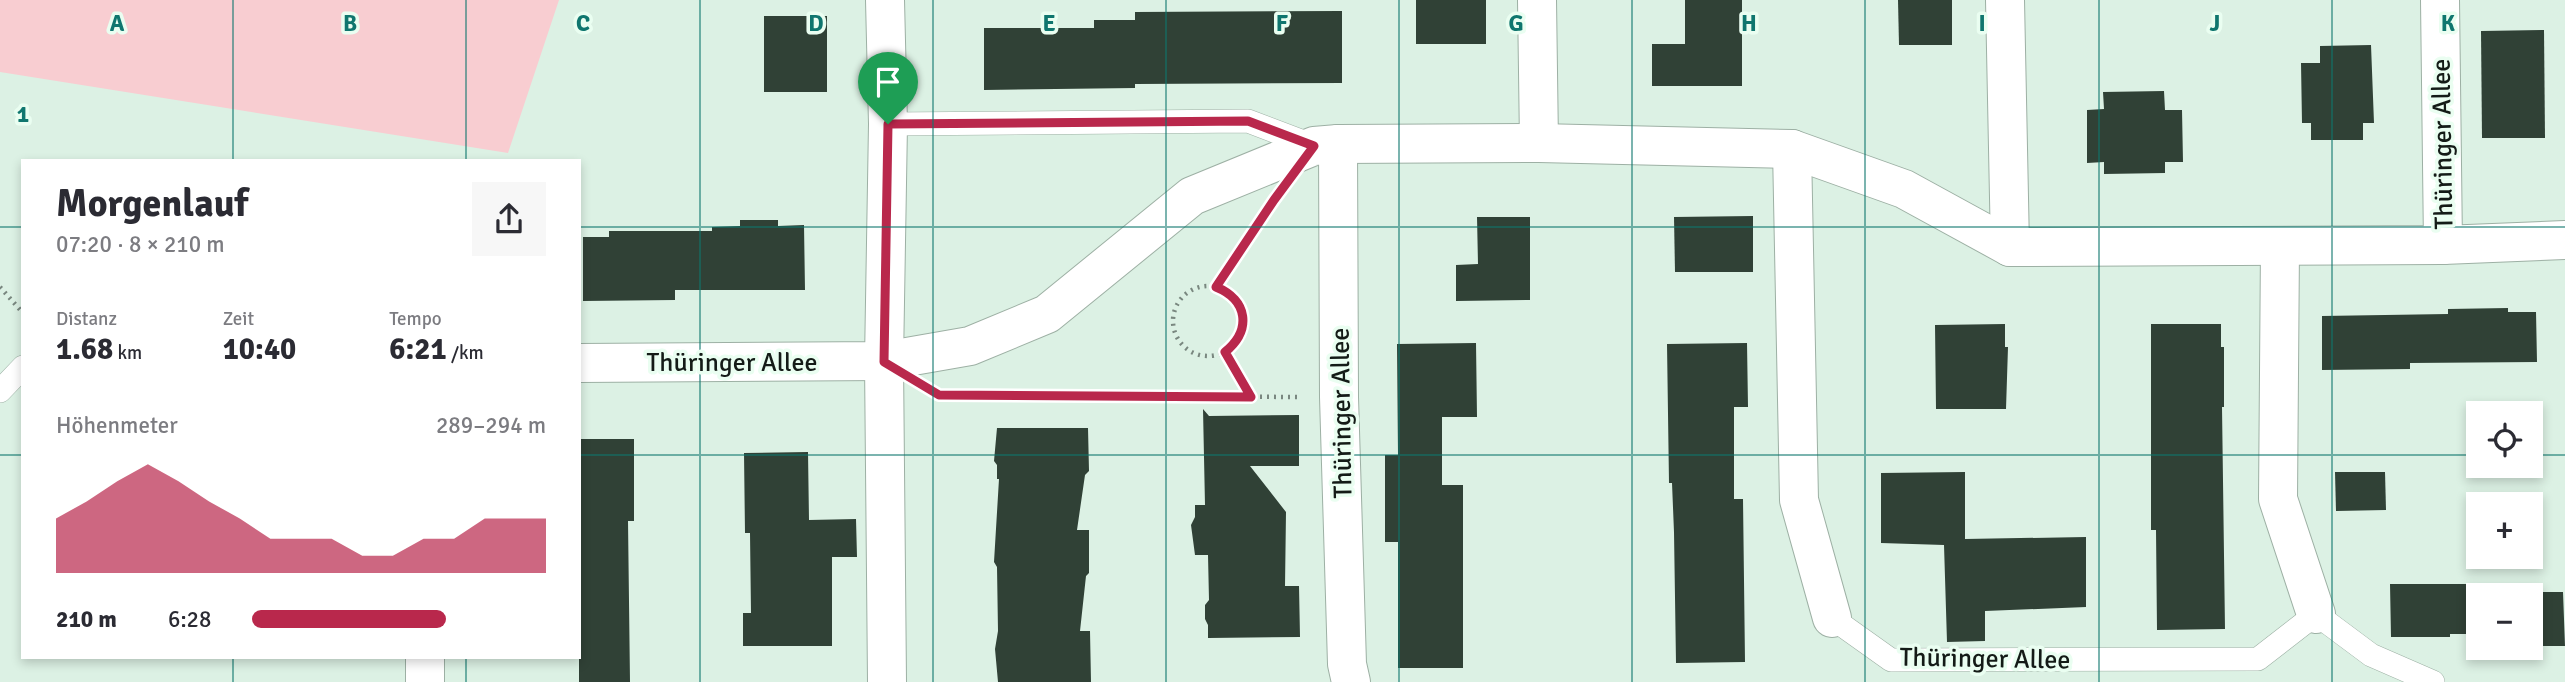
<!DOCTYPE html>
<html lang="de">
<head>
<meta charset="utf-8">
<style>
	body { margin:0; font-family:Signika,sans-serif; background:#f7f7f7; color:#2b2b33; height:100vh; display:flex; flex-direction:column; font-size:26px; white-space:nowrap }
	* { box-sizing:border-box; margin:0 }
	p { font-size:23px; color:#7c7c81 }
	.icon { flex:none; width:38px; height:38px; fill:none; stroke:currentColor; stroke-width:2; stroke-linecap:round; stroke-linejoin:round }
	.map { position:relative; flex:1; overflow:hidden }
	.details { position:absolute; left:21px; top:159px; width:560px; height:500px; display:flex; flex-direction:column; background:#fff; border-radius:0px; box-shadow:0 4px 10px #0003 }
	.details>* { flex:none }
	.fabs { position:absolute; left:2466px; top:401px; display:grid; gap:14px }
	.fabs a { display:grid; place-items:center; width:77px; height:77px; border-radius:0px; background:#fff; box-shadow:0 4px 10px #0003; font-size:35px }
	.pin { position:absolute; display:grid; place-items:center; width:60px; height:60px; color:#fff; margin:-72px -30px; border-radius:50% 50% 50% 0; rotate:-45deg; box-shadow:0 0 7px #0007 }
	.pin .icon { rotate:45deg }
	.round { display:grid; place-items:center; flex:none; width:74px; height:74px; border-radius:0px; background:#f7f7f7 }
	.head { display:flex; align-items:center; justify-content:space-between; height:119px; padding:0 35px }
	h1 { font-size:38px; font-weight:800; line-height:52px }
	.stats { display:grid; grid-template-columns:repeat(3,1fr); gap:10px; height:119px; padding:7px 35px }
	.stats div { display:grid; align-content:center }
	.stats b { font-size:30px; font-weight:800 }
	.stats small { font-size:19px; font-weight:400 }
	.stats p { font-size:19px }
	.chart { height:196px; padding:14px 35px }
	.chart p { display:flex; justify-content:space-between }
	.chart svg { width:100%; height:126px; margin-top:7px; fill:#b9284c; opacity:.7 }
	ul { padding:0 35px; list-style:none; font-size:23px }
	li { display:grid; grid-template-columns:112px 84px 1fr; align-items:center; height:52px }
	li i { height:18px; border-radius:9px; background:#b9284c }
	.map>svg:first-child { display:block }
	.green { fill:#f8cdd1 }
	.building { fill:#304136 }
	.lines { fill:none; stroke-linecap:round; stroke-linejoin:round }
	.service-casing { stroke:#9db0a4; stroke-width:24 }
	.minor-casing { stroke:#9db0a4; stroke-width:40 }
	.path { stroke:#79877f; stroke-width:4.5; stroke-dasharray:2 5; stroke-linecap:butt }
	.service { stroke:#fff; stroke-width:23 }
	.minor { stroke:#fff; stroke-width:38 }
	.route-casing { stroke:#fff; stroke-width:14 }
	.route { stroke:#b9284c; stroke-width:9 }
	.grid { fill:none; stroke:#0f766e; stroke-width:2; stroke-opacity:0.55 }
	.labels { text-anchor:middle; stroke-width:7; stroke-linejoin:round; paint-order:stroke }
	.street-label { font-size:26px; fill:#141b17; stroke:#eafef1 }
	.grid-label { font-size:23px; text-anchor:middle; font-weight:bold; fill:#0f766e; stroke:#eafef1; stroke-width:7; stroke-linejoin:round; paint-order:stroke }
</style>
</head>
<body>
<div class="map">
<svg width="2565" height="682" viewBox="0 0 2565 682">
	<rect width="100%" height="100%" fill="#dcf1e4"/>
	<path class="green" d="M 0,0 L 559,0 L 508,153 L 0,72 Z"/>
	<g class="building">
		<rect x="1416" y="0" width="70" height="44"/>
		<path d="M 1685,0 L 1742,0 L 1742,86 L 1652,86 L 1652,44 L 1685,44 Z"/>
		<path d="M 1898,0 L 1952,0 L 1952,45 L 1899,45 Z"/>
		<path d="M 1342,11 L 1342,83 L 1135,84 L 1135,88 L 984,90 L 984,28 L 1094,28 L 1094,20 L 1135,20 L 1135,12 Z"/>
		<rect x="764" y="16" width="63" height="76"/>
		<path d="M 2544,30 L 2545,138 L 2482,138 L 2481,31 Z"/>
		<path d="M 2371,45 L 2374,123 L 2363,123 L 2363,140 L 2311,140 L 2311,123 L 2302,123 L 2301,63 L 2320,63 L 2320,46 Z"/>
		<path d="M 2164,91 L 2165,110 L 2182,110 L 2183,162 L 2165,162 L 2165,173 L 2104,174 L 2104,162 L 2087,163 L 2087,110 L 2104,109 L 2103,92 Z"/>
		<path d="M 1753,216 L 1753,272 L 1675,272 L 1674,217 Z"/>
		<path d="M 1477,217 L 1530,217 L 1530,300 L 1456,301 L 1456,265 L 1478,264 Z"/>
		<path d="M 740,220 L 778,220 L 778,226 L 804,225 L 805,290 L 675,290 L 675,300 L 583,301 L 583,237 L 609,237 L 609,231 L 712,231 L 712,227 L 740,226 Z"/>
		<path d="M 2508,308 L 2508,312 L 2536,312 L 2537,362 L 2410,363 L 2410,369 L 2322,370 L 2322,316 L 2448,314 L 2448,309 Z"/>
		<path d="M 2005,324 L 2005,347 L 2008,347 L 2006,409 L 1936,409 L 1935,325 Z"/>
		<path d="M 2151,324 L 2221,324 L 2221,347 L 2224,347 L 2224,407 L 2222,407 L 2225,629 L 2157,630 L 2156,530 L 2151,530 Z"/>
		<path d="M 1476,343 L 1477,417 L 1442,417 L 1442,485 L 1463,485 L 1463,668 L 1398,668 L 1398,542 L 1385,542 L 1385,455 L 1398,455 L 1397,344 Z"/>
		<path d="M 1747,343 L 1748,407 L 1734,407 L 1734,499 L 1743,499 L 1745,662 L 1676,663 L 1674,532 L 1672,483 L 1669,483 L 1667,344 Z"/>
		<path d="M 1203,409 L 1209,416 L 1299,415 L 1299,466 L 1250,466 L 1286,512 L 1285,586 L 1299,586 L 1300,637 L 1208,638 L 1208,625 L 1205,619 L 1205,605 L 1209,600 L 1208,555 L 1195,555 L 1191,525 L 1195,517 L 1195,505 L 1205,505 Z"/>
		<path d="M 997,428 L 1088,428 L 1089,471 L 1085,475 L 1077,530 L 1089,530 L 1089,573 L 1086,576 L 1080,631 L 1090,631 L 1091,682 L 998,682 L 995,649 L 998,631 L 997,567 L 994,562 L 999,479 L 997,479 L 997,465 L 994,461 Z"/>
		<path d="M 579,439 L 634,439 L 634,521 L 628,521 L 630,682 L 579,682 Z"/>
		<path d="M 808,452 L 809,520 L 856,519 L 857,557 L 832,557 L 832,646 L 743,646 L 743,613 L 751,613 L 750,533 L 745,533 L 744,453 Z"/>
		<path d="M 1965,472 L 1965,539 L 2086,537 L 2086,607 L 1985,611 L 1985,641 L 1947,642 L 1944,545 L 1881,543 L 1881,473 Z"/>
		<path d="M 2335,472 L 2385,472 L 2386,510 L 2336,511 Z"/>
		<path d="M 2390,584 L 2479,584 L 2479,592 L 2563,592 L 2565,646 L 2530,646 L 2530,595 L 2478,595 L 2478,634 L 2450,634 L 2450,637 L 2391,637 Z"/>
	</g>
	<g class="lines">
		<defs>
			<g id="service">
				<path d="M 888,124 L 1248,121 L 1314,146"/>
				<path d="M 0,391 L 23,367"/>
				<path d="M 1832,618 L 1891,660 L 2258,659 L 2316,614 L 2371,655 L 2433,682"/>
			</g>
			<g id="minor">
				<path d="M 885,0 L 888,124 L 884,361 L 887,682"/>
				<path d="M 1537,0 L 1539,143"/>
				<path d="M 2005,0 L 2010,247"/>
				<path d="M 2440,0 L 2443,245"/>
				<path d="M 1338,144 L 1339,397 L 1347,664 L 1351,682"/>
				<path d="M 1792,149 L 1799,500 L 1832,618"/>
				<path d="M 2280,246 L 2278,499 L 2316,614"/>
				<path d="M 579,363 L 884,361 L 970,346 L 1047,314 L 1192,196 L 1314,146 L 1338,144 L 1539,143 L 1792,149 L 1904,189 L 2010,247 L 2443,245 L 2565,240"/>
				<path d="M 425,658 L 425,682"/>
			</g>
		</defs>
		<use href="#service" class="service-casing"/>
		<use href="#minor" class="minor-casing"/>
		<g class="path">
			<circle cx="1208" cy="321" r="35"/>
			<path d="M 0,287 L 23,313"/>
			<path d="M 1216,287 L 1266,212"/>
			<path d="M 1225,352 L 1250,396"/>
			<path d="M 945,395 L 1297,397"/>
		</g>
		<use href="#service" class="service"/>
		<use href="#minor" class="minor"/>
	</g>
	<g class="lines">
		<defs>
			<path id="route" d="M 1248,121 L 1314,146 L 1274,200 L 1216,287 C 1248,300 1252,330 1225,352 L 1251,397 L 939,395 L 884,362 L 888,124 Z"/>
		</defs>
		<use href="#route" class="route-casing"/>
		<use href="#route" class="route"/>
	</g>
	<path class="grid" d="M 233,0 L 233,161M 466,0 L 466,161M 700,0 L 700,682M 933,0 L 933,682M 1166,0 L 1166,682M 1399,0 L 1399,682M 1632,0 L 1632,682M 1865,0 L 1865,682M 2099,0 L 2099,682M 2332,0 L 2332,682M 0,227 L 23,227M 579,227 L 2565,227M 0,455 L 23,455M 579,455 L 2478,455M 2530,455 L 2565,455M 233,658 L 233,682M 466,658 L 466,682"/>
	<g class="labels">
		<g class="street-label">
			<text transform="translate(2442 144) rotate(-91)" y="9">Thüringer Allee</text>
			<text x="732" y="371">Thüringer Allee</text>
			<text transform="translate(1341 413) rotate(-91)" y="9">Thüringer Allee</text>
			<text transform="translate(1985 658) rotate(1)" y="9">Thüringer Allee</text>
		</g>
	</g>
	<g class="grid-label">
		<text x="117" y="31">A</text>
		<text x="350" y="31">B</text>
		<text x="583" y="31">C</text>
		<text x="816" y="31">D</text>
		<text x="1049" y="31">E</text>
		<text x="1282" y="31">F</text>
		<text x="1516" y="31">G</text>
		<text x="1749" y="31">H</text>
		<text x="1982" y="31">I</text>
		<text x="2215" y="31">J</text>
		<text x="2448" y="31">K</text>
		<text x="23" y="122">1</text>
	</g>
</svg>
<div class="fabs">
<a><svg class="icon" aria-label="locate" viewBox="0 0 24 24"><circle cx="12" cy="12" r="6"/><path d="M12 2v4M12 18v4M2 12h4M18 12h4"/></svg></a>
<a>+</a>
<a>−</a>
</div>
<div class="pin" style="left:888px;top:124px;background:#1e9e55"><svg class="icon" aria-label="arrive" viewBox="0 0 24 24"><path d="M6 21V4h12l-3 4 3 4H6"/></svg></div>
<section class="details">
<div class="head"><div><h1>Morgenlauf</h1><p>07:20 · 8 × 210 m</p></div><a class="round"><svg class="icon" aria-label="share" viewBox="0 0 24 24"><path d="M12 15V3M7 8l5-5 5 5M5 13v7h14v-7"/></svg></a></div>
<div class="stats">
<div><p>Distanz</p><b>1.68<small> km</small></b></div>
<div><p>Zeit</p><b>10:40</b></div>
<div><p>Tempo</p><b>6:21<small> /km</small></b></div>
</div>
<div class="chart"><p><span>Höhenmeter</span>289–294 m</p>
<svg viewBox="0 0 160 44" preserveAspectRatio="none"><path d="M0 44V25L10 19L20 12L30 6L40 12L50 19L60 25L70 32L80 32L90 32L100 38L110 38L120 32L130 32L140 25L150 25L160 25V44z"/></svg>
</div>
<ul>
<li><b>210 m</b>6:28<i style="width:66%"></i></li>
</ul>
</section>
</div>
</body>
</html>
